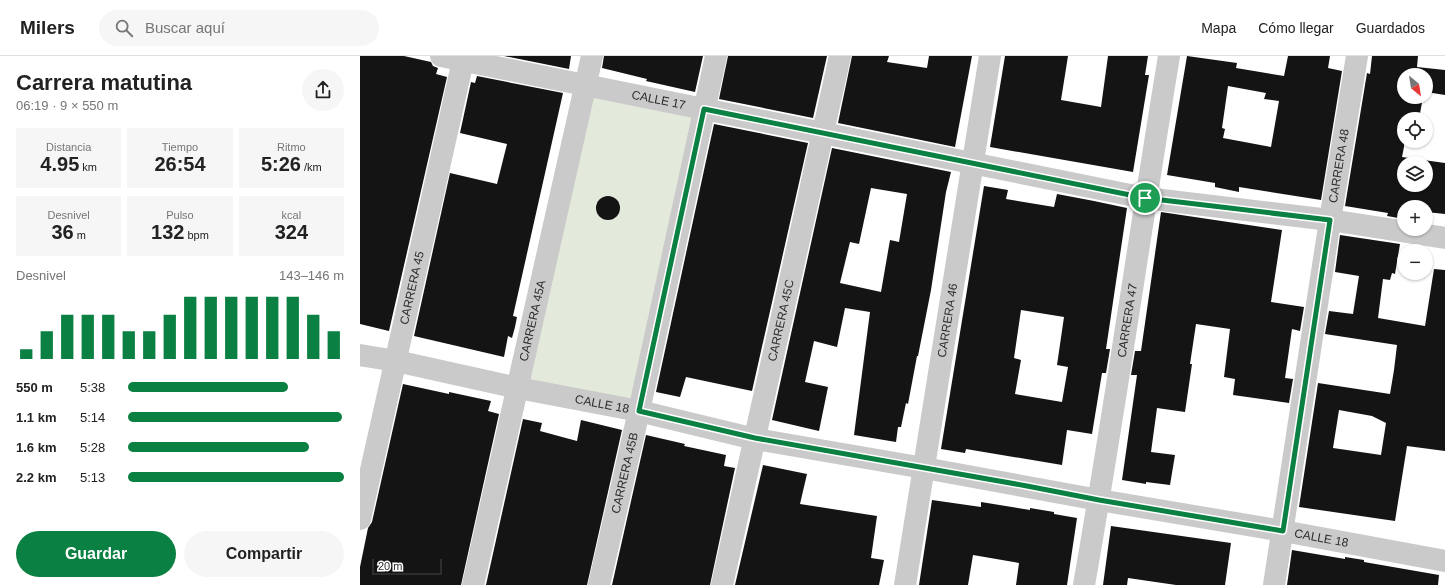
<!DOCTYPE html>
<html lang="es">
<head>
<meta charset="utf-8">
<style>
	body { margin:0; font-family:Arial,sans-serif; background:#f6f6f6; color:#222; height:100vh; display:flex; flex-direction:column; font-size:15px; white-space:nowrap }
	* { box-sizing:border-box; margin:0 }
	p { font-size:13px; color:#767676 }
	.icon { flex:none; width:22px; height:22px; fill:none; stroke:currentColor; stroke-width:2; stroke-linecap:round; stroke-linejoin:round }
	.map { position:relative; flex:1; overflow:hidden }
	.side { display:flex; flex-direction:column; background:#fff; width:360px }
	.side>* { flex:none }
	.needle { width:26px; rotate:150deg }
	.fabs { position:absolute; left:1037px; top:12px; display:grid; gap:8px }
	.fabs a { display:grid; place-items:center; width:36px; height:36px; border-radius:50%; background:#fff; box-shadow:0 1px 3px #0004; font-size:20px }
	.scale { position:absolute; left:12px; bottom:10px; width:70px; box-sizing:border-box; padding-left:4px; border:2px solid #2d2d2d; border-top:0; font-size:11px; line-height:14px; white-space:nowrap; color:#2d2d2d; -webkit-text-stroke:3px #fff; paint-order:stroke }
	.pin { position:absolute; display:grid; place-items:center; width:34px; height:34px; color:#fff; margin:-17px; border:2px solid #fff; border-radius:50%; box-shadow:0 1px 4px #0007 }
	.round { display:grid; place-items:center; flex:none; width:42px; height:42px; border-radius:21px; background:#f6f6f6 }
	.head { display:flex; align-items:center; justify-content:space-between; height:68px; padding:0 16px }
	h1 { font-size:22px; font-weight:800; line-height:30px }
	.stats { display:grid; grid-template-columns:repeat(3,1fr); gap:6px; height:68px; padding:4px 16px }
	.stats div { display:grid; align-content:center; border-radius:0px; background:#f6f6f6; text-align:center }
	.stats b { font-size:20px; font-weight:800 }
	.stats small { font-size:11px; font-weight:400 }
	.stats p { font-size:11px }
	.chart { height:112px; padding:8px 16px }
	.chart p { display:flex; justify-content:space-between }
	.chart svg { width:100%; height:72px; margin-top:4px; stroke:#0b8043; stroke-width:6 }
	.button { display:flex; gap:8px; margin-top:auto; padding:8px 16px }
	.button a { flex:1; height:46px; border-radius:24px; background:#0b8043; color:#fff; font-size:16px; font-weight:800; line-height:46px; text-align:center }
	.button a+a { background:#f6f6f6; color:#222 }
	ul { padding:0 16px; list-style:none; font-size:13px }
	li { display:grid; grid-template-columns:64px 48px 1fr; align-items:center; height:30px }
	li i { height:10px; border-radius:5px; background:#0b8043 }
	header { display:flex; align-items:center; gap:24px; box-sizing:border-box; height:56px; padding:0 20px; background:#fff; border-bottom:1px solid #e0e0e0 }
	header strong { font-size:19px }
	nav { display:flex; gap:22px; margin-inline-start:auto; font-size:14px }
	.search { width:280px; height:36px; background:#f6f6f6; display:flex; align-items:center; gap:10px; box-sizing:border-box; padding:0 14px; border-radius:22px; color:#767676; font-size:15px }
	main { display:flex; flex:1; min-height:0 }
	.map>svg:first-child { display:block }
	.green { fill:#e3eadb }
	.building { fill:#141414; fill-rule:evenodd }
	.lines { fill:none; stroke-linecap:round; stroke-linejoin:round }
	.street { stroke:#cacaca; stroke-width:22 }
	.route-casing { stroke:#fff; stroke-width:8 }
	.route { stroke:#0b8043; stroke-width:5 }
	.labels { text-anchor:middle; stroke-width:4; stroke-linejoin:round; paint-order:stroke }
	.street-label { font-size:12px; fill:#2d2d2d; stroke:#fff }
</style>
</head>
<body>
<header>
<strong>Milers</strong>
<div class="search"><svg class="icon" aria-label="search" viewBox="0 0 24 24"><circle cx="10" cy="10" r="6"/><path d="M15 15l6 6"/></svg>Buscar aquí</div>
<nav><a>Mapa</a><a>Cómo llegar</a><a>Guardados</a></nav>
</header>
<main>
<section class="side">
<div class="head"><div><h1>Carrera matutina</h1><p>06:19 · 9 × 550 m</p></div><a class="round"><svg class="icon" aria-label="share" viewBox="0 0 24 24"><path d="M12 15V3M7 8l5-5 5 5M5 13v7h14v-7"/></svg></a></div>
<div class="stats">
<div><p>Distancia</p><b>4.95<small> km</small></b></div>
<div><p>Tiempo</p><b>26:54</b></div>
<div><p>Ritmo</p><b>5:26<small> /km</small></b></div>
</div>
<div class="stats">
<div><p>Desnivel</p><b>36<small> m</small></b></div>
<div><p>Pulso</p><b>132<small> bpm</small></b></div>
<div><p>kcal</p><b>324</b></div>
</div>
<div class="chart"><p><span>Desnivel</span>143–146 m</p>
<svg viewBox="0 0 160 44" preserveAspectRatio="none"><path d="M5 44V38M15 44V27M25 44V17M35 44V17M45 44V17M55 44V27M65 44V27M75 44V17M85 44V6M95 44V6M105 44V6M115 44V6M125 44V6M135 44V6M145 44V17M155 44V27"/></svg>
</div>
<ul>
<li><b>550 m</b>5:38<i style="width:74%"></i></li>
<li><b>1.1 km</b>5:14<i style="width:99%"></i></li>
<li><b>1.6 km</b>5:28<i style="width:84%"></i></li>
<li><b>2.2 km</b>5:13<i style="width:100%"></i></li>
</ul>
<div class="button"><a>Guardar</a><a>Compartir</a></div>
</section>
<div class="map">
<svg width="1085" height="529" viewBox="0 0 1085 529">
	<rect width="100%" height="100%" fill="#fff"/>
	<path class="green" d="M 225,29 L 344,53 L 279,355 L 158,332 Z"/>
	<g class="building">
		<path d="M 0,0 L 44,0 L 71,6 L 73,10 L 78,12 L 76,18 L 87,21 L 29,275 L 0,268 Z"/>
		<path d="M 144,0 L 211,0 L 209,13 Z"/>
		<path d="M 244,0 L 343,0 L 335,36 L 286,25 L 287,23 L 242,12 Z"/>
		<path d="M 368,0 L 467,0 L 453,62 L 359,43 Z"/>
		<path d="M 492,0 L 529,0 L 527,6 L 567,12 L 569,0 L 612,0 L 595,91 L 478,67 Z"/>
		<path d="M 645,0 L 708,0 L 701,44 L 741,51 L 748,0 L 788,0 L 785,19 L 789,19 L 773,116 L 630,91 Z"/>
		<path d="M 827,0 L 877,7 L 876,12 L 924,20 L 928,0 L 970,0 L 968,12 L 982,15 L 961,144 L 879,131 L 879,136 L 855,131 L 855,127 L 807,119 ZM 868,30 L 906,37 L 904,43 L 919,45 L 911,91 L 863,82 L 865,73 L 862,72 Z"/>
		<path d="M 1012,0 L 1058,0 L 1057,11 L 1085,14 L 1085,39 L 1066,36 L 1066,19 L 1044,19 L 1044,41 L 1063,41 L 1059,63 L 1044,63 L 1044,91 L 1042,101 L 1085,107 L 1085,158 L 1066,156 L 1066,151 L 1044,151 L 1044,163 L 1027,160 L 1028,157 L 985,150 L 1007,17 L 1010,18 ZM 1044,107 L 1066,107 L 1066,129 L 1044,129 Z"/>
		<path d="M 117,20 L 203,37 L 153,260 L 157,261 L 155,271 L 152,282 L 148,280 L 144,301 L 54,280 L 90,117 L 137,128 L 147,88 L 100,77 L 111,26 L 115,27 Z"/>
		<path d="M 354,68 L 448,87 L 392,335 L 326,321 L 320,341 L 296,336 Z"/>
		<path d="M 472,92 L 591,116 L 586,136 L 571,234 L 558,300 L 557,300 L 548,348 L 546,347 L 541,371 L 538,371 L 536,386 L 494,379 L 510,256 L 485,252 L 477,291 L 454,285 L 445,326 L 468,331 L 459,375 L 412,364 ZM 511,132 L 547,138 L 539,186 L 530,184 L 521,236 L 480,227 L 490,186 L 499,188 Z"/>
		<path d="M 624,130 L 648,134 L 646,143 L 694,151 L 697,138 L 734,145 L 767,152 L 746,293 L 750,293 L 746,317 L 742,317 L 732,378 L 707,374 L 702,409 L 606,393 L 605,397 L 581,393 ZM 661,254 L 704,261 L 697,309 L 708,311 L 702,346 L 655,338 L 661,304 L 654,302 Z"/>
		<circle cx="248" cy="152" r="12"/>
		<path d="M 801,156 L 922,174 L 911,246 L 944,251 L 940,275 L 932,273 L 925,322 L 933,323 L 929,347 L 873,339 L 875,323 L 864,321 L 870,273 L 836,268 L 830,308 L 832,308 L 825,356 L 797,352 L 791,396 L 815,399 L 810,429 L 786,426 L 786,428 L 762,424 L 777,319 L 771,319 L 775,295 L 781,295 Z"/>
		<path d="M 980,179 L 1040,188 L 1035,218 L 1032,217 L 1030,224 L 1023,223 L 1018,262 L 1065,270 L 1074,213 L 1085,214 L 1085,395 L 1047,390 L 1035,465 L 939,451 L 958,327 L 1030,338 L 1034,314 L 1037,289 L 965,278 L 969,255 L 993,258 L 999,220 L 975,216 ZM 979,354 L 1012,360 L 1026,367 L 1021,399 L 973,392 Z"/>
		<path d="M 43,328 L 89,338 L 89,336 L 131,345 L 128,355 L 139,358 L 101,529 L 0,529 L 0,511 L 8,472 L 12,466 Z"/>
		<path d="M 163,363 L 182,367 L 180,375 L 217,385 L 221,364 L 262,374 L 227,529 L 126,529 Z"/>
		<path d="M 286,379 L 325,388 L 324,390 L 366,399 L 364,410 L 375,412 L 350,529 L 252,529 Z"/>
		<path d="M 403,409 L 447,418 L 440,448 L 517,460 L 511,502 L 524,504 L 519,529 L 375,529 Z"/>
		<path d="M 572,444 L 621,451 L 621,446 L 670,454 L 670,452 L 694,456 L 694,458 L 717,462 L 707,529 L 656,529 L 659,507 L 613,499 L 608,529 L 559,529 Z"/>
		<path d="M 751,470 L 871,487 L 865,529 L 816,529 L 768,522 L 767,529 L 743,529 Z"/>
		<path d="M 932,494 L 985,503 L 985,501 L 1004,504 L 1004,506 L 1079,519 L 1078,529 L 927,529 Z"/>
	</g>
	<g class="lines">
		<g class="street">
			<path id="s1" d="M 81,0 L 785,142 L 970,164 L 1085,182"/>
			<path id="s2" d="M 0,299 L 36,305 L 158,332 L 279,355 L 395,383 L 564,412 L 739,444 L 923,475 L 1085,505"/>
			<path id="s3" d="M 0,463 L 104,0"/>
			<path id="s4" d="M 113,529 L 232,0"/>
			<path id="s5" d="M 239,529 L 279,355 L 356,0"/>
			<path id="s6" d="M 362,529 L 480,0"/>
			<path id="s7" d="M 545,529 L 630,0"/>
			<path id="s8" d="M 724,529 C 755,353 780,176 809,0"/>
			<path id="s9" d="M 914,529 L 970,164 L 997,0"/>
		</g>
	</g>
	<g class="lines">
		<defs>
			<path id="route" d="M 344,53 L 785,142 L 970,164 L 923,475 L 739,444 L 667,430 L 395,382 L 279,355 Z"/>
		</defs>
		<use href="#route" class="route-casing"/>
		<use href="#route" class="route"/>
	</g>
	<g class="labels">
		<g class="street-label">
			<text dy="4" stroke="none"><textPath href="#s1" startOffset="222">CALLE 17</textPath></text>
			<text dy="4" stroke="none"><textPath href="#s9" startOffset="424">CARRERA 48</textPath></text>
			<text dy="4" stroke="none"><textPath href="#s3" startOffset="237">CARRERA 45</textPath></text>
			<text dy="4" stroke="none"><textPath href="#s7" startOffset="268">CARRERA 46</textPath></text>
			<text dy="4" stroke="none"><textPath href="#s8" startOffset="268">CARRERA 47</textPath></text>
			<text dy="4" stroke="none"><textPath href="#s4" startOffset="271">CARRERA 45A</textPath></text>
			<text dy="4" stroke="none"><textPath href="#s6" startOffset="271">CARRERA 45C</textPath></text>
			<text dy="4" stroke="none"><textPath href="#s2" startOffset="247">CALLE 18</textPath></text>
			<text dy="4" stroke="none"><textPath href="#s5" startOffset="115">CARRERA 45B</textPath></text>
			<text dy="4" stroke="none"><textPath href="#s2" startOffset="979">CALLE 18</textPath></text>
		</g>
	</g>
</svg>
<div class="fabs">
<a><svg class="needle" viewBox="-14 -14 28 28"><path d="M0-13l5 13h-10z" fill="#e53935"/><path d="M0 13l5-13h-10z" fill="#767676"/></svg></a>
<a><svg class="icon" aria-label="locate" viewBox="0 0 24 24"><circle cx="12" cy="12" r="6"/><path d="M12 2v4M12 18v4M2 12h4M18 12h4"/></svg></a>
<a><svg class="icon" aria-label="layers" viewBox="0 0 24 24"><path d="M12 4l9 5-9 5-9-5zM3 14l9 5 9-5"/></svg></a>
<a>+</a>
<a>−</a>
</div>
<div class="scale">20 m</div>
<div class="pin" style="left:785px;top:142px;background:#1e9e55"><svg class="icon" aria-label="arrive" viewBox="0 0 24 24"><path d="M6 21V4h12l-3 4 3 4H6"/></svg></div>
</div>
</main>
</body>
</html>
